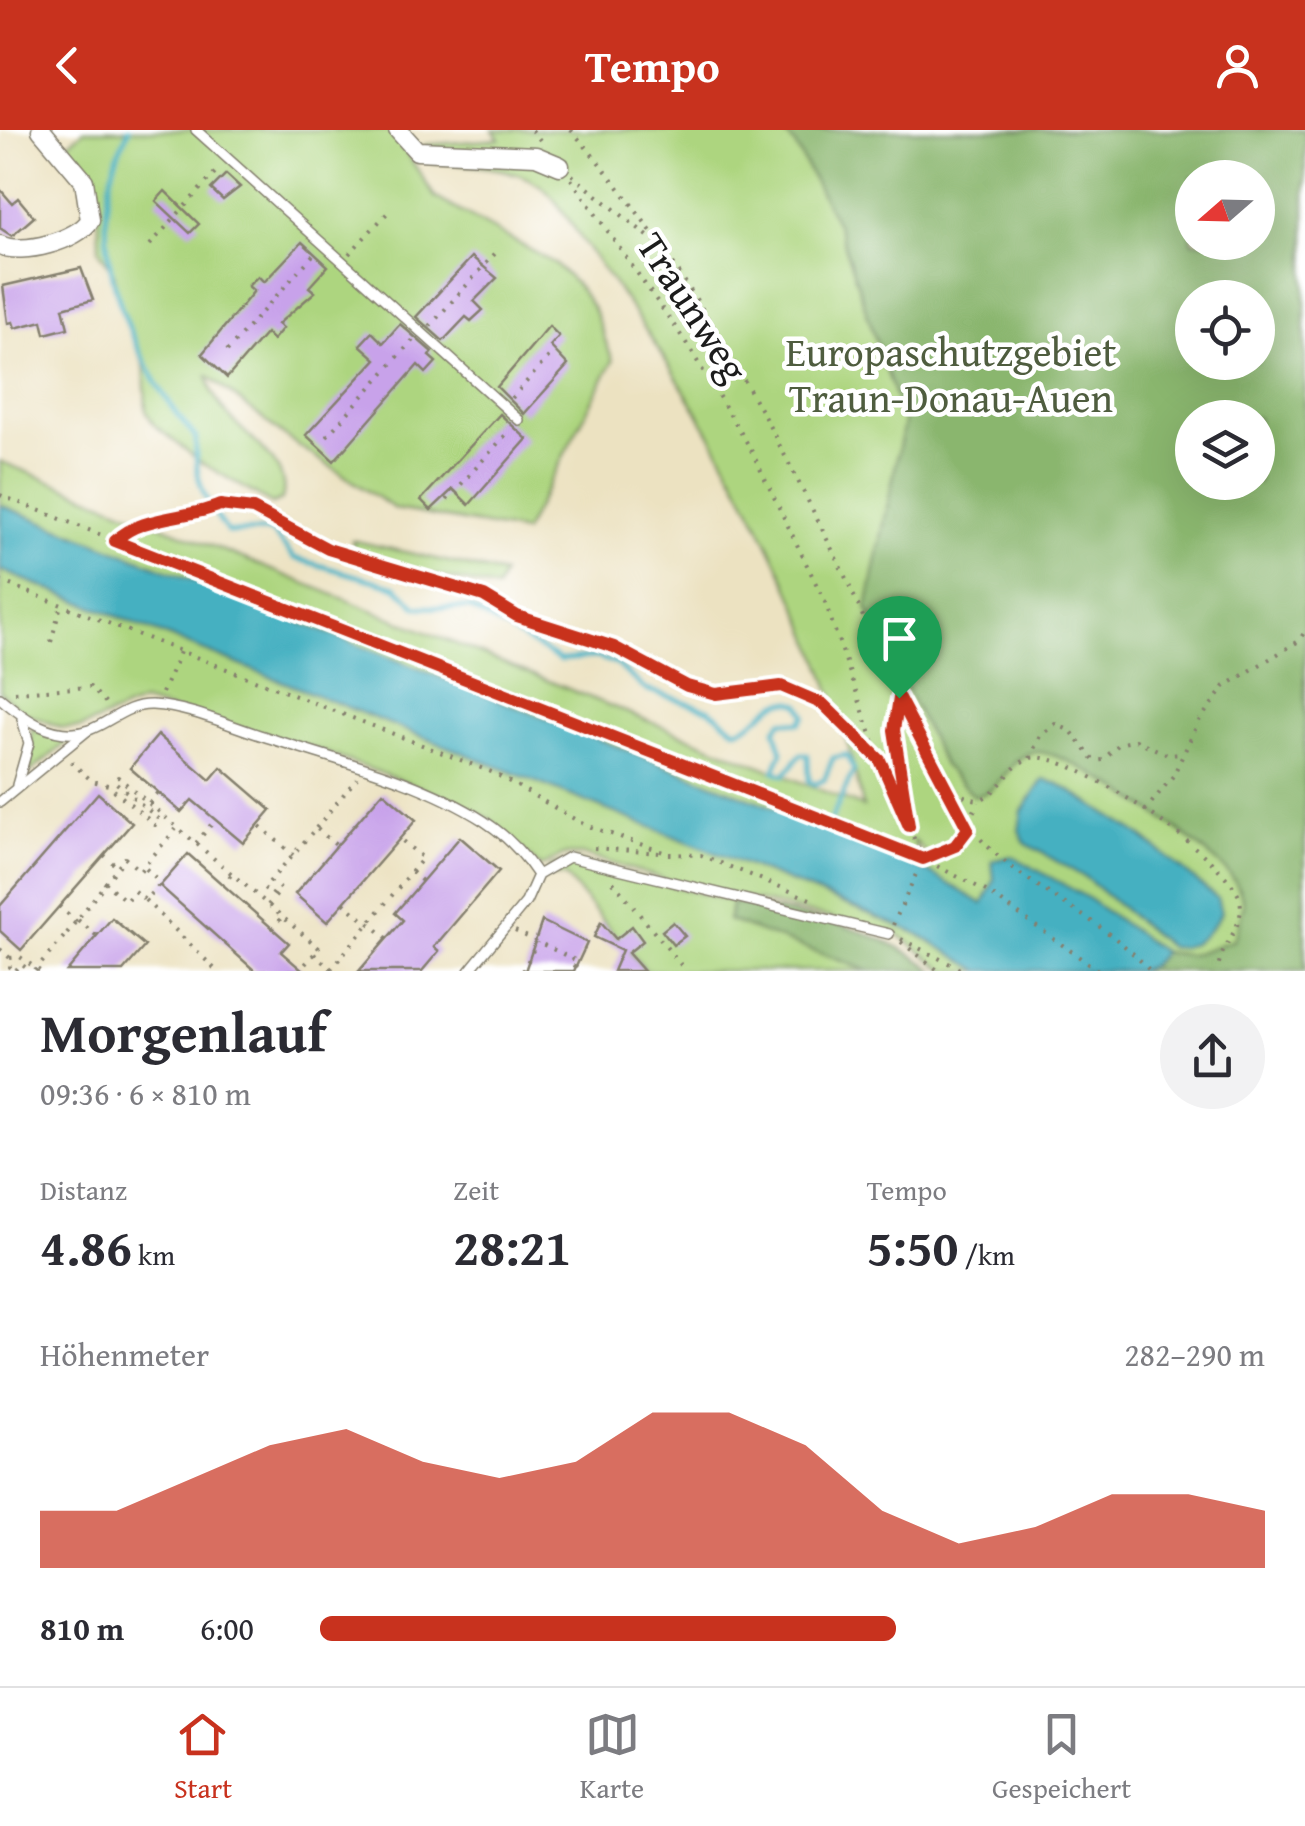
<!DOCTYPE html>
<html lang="de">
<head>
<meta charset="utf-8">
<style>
	body { margin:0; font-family:"Gentium Book Plus",serif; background:#f2f2f3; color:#2b2b33; height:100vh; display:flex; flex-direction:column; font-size:38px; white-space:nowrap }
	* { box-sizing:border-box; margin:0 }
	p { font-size:32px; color:#7c7c81 }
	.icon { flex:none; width:55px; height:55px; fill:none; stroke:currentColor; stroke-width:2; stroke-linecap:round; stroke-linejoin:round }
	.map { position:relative; height:841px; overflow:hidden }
	.details { display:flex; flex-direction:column; background:#fff; flex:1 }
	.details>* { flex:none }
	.needle { width:65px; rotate:250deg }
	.buttons { position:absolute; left:1175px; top:30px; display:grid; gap:20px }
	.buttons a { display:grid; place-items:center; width:100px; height:100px; border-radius:50%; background:#fff; box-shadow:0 10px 40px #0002; font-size:50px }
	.pin { position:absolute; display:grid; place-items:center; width:85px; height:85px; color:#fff; margin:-102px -42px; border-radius:50% 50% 50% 0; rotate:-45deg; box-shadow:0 0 10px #0007 }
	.pin .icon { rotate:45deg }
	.round { display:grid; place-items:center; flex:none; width:105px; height:105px; border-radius:52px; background:#f2f2f3 }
	.overview { display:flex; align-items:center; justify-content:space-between; height:170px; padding:0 40px }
	h1 { font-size:55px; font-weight:600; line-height:75px }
	.stats { display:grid; grid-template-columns:repeat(3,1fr); gap:15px; height:170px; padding:10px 40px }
	.stats div { display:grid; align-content:center }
	.stats b { font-size:50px; font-weight:600 }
	.stats small { font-size:28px; font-weight:400 }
	.stats p { font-size:28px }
	.chart { height:280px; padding:20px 40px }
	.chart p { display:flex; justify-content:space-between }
	.chart svg { width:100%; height:180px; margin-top:10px; fill:#c8321e; opacity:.7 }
	ul { padding:0 40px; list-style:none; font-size:32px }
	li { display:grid; grid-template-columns:160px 120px 1fr; align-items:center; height:75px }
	li i { height:25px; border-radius:12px; background:#c8321e }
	header { display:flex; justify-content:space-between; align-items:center; height:130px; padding:0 40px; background:#c8321e; color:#fff; font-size:45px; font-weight:600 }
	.dock { display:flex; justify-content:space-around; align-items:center; height:140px; border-top:2px solid #e1e1e2; background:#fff; font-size:28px; color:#7c7c81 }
	.dock a { display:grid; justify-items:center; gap:5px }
	.dock .on { color:#c8321e }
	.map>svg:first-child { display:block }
	.green { fill:#add57f; stroke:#64784e; stroke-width:2.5; fill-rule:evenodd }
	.forest { fill:#8ab66e; stroke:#536945; stroke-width:2.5; fill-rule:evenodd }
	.water { fill:#44b0c1; stroke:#30666e; stroke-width:2.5 }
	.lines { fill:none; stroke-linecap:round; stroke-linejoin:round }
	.stream { stroke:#44b0c1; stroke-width:5 }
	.building { fill:#c8a2ea }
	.service-casing { stroke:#847f6e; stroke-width:12 }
	.minor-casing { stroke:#847f6e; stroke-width:21 }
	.path { stroke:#847f6e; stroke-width:4; stroke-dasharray:2.5 8; stroke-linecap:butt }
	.service { stroke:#fff; stroke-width:9 }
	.minor { stroke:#fff; stroke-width:18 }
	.path-bridge { stroke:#847f6e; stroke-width:4; stroke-dasharray:2.5 8; stroke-linecap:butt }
	.route-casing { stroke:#fff; stroke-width:20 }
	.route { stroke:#c8321e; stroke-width:12 }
	.labels { text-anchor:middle; stroke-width:9; stroke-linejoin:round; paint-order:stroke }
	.street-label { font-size:40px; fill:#1c1c1c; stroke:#fff }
	.park-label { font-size:40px; fill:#4f5d3f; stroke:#fff }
</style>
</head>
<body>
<header><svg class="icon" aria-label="back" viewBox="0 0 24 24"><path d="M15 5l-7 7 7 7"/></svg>Tempo<svg class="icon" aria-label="person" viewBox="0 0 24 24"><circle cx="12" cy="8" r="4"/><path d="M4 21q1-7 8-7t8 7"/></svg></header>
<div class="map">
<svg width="1305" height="841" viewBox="0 0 1305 841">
	<rect width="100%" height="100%" fill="#fff"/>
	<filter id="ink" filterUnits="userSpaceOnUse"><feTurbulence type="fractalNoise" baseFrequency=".01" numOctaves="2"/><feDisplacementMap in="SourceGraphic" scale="20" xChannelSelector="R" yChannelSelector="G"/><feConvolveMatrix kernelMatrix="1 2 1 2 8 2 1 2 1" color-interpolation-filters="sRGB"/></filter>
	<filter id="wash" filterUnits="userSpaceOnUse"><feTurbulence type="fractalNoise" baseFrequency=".0048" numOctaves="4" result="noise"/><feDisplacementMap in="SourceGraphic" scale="40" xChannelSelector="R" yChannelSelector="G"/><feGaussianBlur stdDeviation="2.25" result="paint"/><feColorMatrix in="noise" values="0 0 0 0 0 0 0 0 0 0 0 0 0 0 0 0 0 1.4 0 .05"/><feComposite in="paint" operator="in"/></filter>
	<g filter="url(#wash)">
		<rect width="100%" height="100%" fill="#ece2c1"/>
		<g class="green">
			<path d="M 84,0 L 392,0 L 435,67 L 554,133 L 577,155 L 594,180 L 613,231 L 524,402 L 395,379 L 290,310 L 208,246 C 214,298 296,321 282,370 L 272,374 L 202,333 L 154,295 L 146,281 L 144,235 L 116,164 L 115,145 L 99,120 L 98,58 L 63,18 Z"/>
			<path d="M 493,0 L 1305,0 L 1305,841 L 1124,841 L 984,775 L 927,741 L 925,722 L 913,709 L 919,725 L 917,736 L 0,375 L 0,331 L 863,677 C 827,496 700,267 589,120 C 574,100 558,68 538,54 C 507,34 463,36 427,31 L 425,15 L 499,9 ZM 1192,48 L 1258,48 L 1258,112 L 1192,112 ZM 1192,168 L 1258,168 L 1258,232 L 1192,232 ZM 1192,288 L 1258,288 L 1258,352 L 1192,352 Z"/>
			<path d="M 352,410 L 503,444 L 497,459 L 421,442 L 353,418 Z"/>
			<path d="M 0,440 L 858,779 L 916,803 L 981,841 L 946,841 L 896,803 L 667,750 L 584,725 L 564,725 L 540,737 L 490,689 L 451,669 L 310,617 L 142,572 L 81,598 L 63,598 L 24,583 L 0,562 Z"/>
			<path d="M 32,598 L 71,609 L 29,643 Z"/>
			<path d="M 574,730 L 733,772 L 728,790 L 869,841 L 646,841 L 565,746 L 544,745 L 552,736 Z"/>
		</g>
		<g class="forest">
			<path d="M 781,0 L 1305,0 L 1305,841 L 1154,841 L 1151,836 L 1163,822 L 1190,825 L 1234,810 L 1244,774 C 1241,763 1238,754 1231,746 C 1206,716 1072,619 1035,622 C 1008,625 1004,663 974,666 L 944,636 L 867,478 L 904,293 L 837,94 L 794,13 ZM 1192,48 L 1258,48 L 1258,112 L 1192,112 ZM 1192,168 L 1258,168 L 1258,232 L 1192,232 ZM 1192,288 L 1258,288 L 1258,352 L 1192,352 Z"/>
			<path d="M 733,772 C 803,786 878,795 935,841 L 869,841 L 728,790 Z"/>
		</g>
		<g class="water">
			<path d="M 0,375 L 826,698 L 927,741 L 983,774 L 994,750 L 992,731 L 1012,726 L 1086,767 L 1163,822 L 1151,836 L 1138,841 L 981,841 L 916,803 L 858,779 L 0,440 Z"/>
			<path d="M 1043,650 L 1059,654 L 1140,705 L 1217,768 L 1221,783 C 1209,804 1193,821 1169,817 L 1086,748 L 1025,713 L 1019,700 L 1022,681 Z"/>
		</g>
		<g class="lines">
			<path class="stream" d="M 129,0 C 74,102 128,226 196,308 C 194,350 203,369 228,402 L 271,401 L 294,428 L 396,457 L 417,477 L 470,478 L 560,530 L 596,527 L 615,533 L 645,559 L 710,580 L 736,600 C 762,595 769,562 800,574 L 805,586 L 799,593 L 782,591 L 775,600 L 782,622 L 774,641 L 784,645 L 801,624 L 808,625 L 809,651 L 815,654 L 824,650 L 833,628 L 846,625 L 854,640 L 826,701"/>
		</g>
		<g id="blocks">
			<g class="building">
				<path d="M 226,44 L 240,57 L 223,70 L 211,59 Z"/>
				<path d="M 0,59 L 12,73 L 18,68 L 34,87 L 12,106 L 0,98 Z"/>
				<path d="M 165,61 L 199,94 L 190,103 L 156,71 Z"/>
				<path d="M 302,112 L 328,136 L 309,157 L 315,162 L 278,194 L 283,198 L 273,210 L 266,203 L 227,248 L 202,224 L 254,161 L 248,156 L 258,146 L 264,152 Z"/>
				<path d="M 472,127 L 497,148 L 474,171 L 483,180 L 471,191 L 466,187 L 443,211 L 416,187 Z"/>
				<path d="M 81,138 L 93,170 L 63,178 L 68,198 L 45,204 L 42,191 L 15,198 L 13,192 L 8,193 L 3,156 Z"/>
				<path d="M 400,194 L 432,222 L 429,226 L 436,232 L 426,243 L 418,235 L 334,331 L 306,305 L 376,229 L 360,215 L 372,202 L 383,213 Z"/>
				<path d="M 549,196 L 559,206 L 550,216 L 568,235 L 524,284 L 497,257 Z"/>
				<path d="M 500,284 L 527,309 L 469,375 L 453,359 L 431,380 L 421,370 Z"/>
				<path d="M 158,605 L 210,650 L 221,637 L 271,680 L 243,713 L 192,670 L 181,682 L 130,638 Z"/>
				<path d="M 383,662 L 416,690 L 327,792 L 295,764 Z"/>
				<path d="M 98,663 L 132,693 L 21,820 L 0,801 L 0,776 Z"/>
				<path d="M 460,707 L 499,741 L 434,817 L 439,821 L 422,841 L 359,841 L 403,790 L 395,783 Z"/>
				<path d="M 188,724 L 289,813 L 281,822 L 303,841 L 255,841 L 160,756 Z"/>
				<path d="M 112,788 L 145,816 L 123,841 L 67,841 Z"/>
				<path d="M 542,791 L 587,813 L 574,841 L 525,841 Z"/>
				<path d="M 601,792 L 616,809 L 632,796 L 643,811 L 628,823 L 644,841 L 613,841 L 622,820 L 594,807 Z"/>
				<path d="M 673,792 L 685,806 L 673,815 L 662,801 Z"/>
			</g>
		</g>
	</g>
	<g filter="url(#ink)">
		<use href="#blocks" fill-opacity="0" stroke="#847f6e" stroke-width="2.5"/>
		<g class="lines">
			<defs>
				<g id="service">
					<path d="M 196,0 L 519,290"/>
					<path d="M 0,568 C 24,588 54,612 89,600 C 111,592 127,574 152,575 C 189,577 228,595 263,606 C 335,630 419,649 484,691 C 504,704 524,724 538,745"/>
					<path d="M 17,655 L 29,613 L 22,589"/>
					<path d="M 0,672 L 87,601"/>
					<path d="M 469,841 L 526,772 L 538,745 L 569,727 L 889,804"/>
				</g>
				<g id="minor">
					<path d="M 398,0 L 417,21 L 536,26 L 560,36"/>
					<path d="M 0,115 C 21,126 79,110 90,90 L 84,51 L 41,0"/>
				</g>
			</defs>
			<use href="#service" class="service-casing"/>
			<use href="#minor" class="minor-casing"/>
			<g class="path">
				<path d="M 532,0 L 540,10"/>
				<path d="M 571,0 C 684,127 768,287 842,440 C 872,502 893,569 930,627 C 942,646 954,668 979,670 C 1001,662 1010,633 1031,628 C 1069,618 1232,732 1240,770 C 1246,797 1219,815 1218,841"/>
				<path d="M 572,45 L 654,111"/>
				<path d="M 571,49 L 685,211 L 749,316 L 825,472 L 880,630 L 923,729"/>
				<path d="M 150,115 L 220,37"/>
				<path d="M 349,124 L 390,80"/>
				<path d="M 430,196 L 500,118"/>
				<path d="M 227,221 L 314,124"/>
				<path d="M 512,268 L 552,223"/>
				<path d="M 327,306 L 414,209"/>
				<path d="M 0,365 L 923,729 L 988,762 L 1099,841"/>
				<path d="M 447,370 L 510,300"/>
				<path d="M 115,411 L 132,399 L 198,385 L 220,375 L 253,379 L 328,419 L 484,466 L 517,486 L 614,517 L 687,556 L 716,564 L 781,556 L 823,573 L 880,630"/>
				<path d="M 0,451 L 494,643 L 585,695 L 669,724"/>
				<path d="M 51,512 L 61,475"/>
				<path d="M 15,562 L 90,557 L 108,575"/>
				<path d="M 162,563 L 180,522"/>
				<path d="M 899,568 L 894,599 L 909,691"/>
				<path d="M 1030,628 L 1040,606 L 1055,594 L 1071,601 L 1094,631 L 1103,630 L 1119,614 L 1136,610 L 1168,625 L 1183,624"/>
				<path d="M 71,632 L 92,651 L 108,655 L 155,695 L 160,690 L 114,651 L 118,647 L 319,818 L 301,839"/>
				<path d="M 948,656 C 981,747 1089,771 1150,841"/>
				<path d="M 149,673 L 158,662"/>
				<path d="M 1145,681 L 1173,646 L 1199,591 L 1225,556 L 1299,511 L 1305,501"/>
				<path d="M 260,696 L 293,725"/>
				<path d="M 316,698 L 357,648"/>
				<path d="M 196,713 L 215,690"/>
				<path d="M 594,718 L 659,723"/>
				<path d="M 669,724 L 701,725 L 815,771"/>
				<path d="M 104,725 L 117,737"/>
				<path d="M 923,729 L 962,709 L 978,672"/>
				<path d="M 412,742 L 422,751"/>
				<path d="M 104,752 L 126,771 L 134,761 L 145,770 L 158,756 L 156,748 L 144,737"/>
				<path d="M 613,752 L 686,841"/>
				<path d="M 222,755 L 232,744"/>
				<path d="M 145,770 L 217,841"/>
				<path d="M 344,773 L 368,794"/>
				<path d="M 268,775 L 281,760 L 278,757 L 272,765 L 264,758 L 316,698 L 337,716"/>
				<path d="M 59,776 L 77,792"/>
				<path d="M 78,790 L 97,806"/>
				<path d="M 369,793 L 387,808"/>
				<path d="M 893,795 L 922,731"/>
				<path d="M 272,799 L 282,787"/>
				<path d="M 515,801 L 577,831 L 572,841"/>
				<path d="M 67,803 L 125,728 L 140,741 L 176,699"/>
				<path d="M 901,809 L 964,841"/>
				<path d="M 901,812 L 939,841"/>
				<path d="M 0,819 L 10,828 L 10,837 L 15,841"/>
				<path d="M 314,824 L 333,841"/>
				<path d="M 10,828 L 20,827 L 40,841"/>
				<path d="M 331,839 L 423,728 L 400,709"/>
				<path d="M 16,840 L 21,834 L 30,841"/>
				<path d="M 523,841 L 537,812"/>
			</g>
			<use href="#service" class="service"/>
			<use href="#minor" class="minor"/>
			<path class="path-bridge" d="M 35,841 L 67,803"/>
		</g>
	</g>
	<g class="lines" filter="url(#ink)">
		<defs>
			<path id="route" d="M 220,375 L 253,379 L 328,419 L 484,466 L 517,486 L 614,517 L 687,556 L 716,564 L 781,556 L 823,574 L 880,630 L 909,696 L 894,600 L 899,568 L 968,699 L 955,716 L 923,729 L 115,411 C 140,385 189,389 220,375 Z"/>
		</defs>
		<use href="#route" class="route-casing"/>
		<use href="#route" class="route"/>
	</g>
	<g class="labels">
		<g class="street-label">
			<text transform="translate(693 177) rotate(57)" y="14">Traunweg</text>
		</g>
		<g class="park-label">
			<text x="951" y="236">Europaschutzgebiet<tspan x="951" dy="46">Traun-Donau-Auen</tspan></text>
		</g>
	</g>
</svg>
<div class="buttons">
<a><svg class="needle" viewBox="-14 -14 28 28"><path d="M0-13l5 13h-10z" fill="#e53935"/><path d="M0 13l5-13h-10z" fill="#7c7c81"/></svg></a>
<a><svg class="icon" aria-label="locate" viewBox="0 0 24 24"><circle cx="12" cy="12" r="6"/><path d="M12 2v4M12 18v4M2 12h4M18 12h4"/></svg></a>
<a><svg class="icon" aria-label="layers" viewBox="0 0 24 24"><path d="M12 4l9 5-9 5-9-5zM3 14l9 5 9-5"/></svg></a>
</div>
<div class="pin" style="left:899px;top:568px;background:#1e9e55"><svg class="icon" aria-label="arrive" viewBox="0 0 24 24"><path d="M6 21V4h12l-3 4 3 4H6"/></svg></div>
</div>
<section class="details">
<div class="overview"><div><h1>Morgenlauf</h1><p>09:36 · 6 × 810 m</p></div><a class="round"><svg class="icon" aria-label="share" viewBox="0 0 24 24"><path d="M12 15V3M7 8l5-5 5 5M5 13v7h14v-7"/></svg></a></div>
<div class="stats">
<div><p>Distanz</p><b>4.86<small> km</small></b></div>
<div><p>Zeit</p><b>28:21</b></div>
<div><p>Tempo</p><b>5:50<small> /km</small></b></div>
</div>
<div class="chart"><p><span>Höhenmeter</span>282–290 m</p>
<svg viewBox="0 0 160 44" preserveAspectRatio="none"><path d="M0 44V30L10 30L20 22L30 14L40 10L50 18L60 22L70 18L80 6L90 6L100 14L110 30L120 38L130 34L140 26L150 26L160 30V44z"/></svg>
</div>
<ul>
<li><b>810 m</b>6:00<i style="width:61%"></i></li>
</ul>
</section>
<nav class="dock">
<a class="on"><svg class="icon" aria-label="home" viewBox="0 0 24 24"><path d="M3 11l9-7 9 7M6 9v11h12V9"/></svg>Start</a>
<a><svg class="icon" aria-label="map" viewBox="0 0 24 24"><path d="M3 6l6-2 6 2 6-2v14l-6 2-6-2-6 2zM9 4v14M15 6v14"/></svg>Karte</a>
<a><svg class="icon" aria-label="saved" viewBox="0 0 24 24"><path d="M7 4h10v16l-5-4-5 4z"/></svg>Gespeichert</a>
</nav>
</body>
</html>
